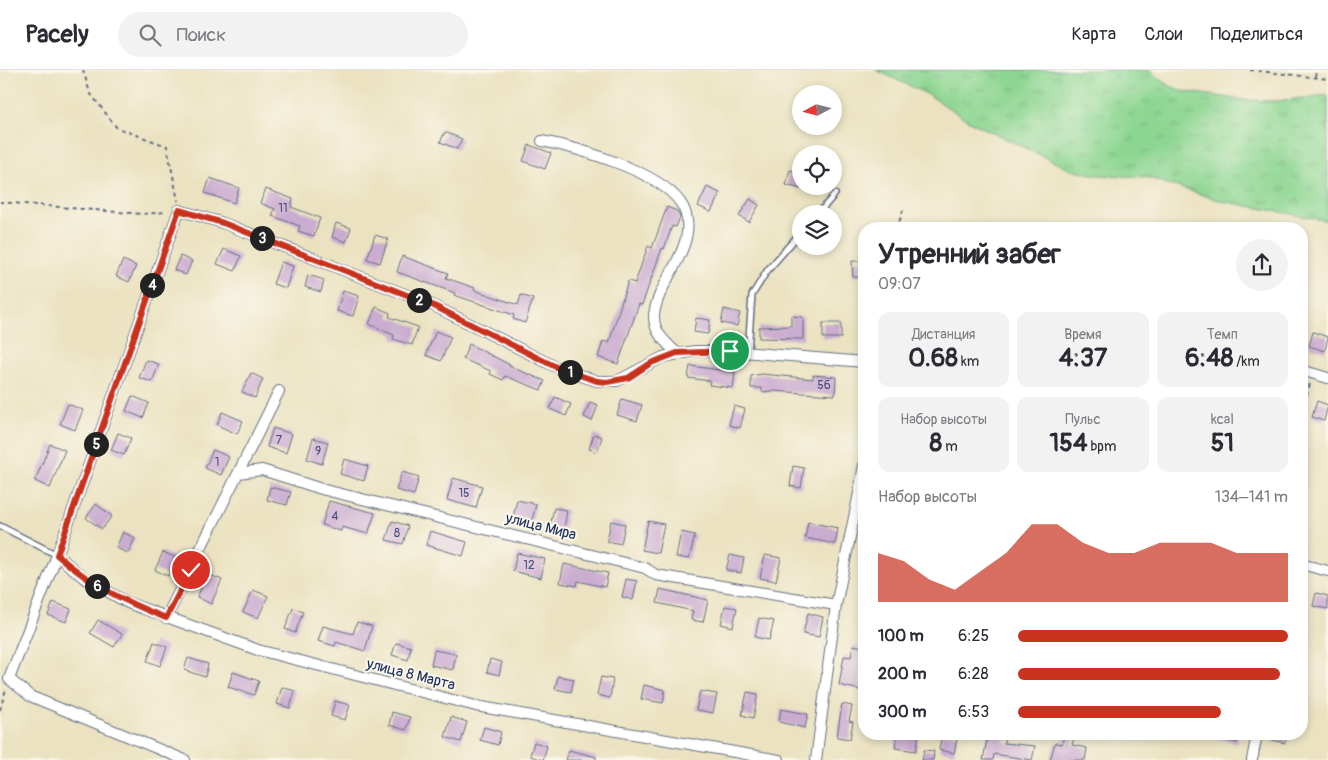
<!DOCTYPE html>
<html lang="ru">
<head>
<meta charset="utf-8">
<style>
	body { margin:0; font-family:Pangolin,sans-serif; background:#f2f2f3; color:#2b2b33; height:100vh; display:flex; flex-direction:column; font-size:19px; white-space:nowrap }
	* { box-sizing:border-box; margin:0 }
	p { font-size:16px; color:#7c7c81 }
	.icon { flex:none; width:28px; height:28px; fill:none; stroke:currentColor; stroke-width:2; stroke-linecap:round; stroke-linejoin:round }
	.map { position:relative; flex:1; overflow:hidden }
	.side { position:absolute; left:858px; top:152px; width:450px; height:518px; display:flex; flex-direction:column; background:#fff; border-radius:20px; box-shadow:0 2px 8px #0003 }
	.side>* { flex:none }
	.needle { width:32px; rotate:263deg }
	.tools { position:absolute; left:792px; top:15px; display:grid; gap:10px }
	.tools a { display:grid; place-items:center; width:50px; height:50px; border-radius:50%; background:#fff; box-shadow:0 2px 8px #0003; font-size:25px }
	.pin { position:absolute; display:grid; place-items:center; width:42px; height:42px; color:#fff; margin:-21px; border:2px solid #fff; border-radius:50%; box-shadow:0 1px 5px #0007 }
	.km { position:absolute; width:25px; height:25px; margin:-12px; border-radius:50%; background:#222; color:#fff; font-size:14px; line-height:25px; text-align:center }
	.round { display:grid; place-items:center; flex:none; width:52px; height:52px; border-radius:26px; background:#f2f2f3 }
	.head { display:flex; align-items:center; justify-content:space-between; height:85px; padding:0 20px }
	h1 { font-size:28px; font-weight:800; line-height:38px }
	.figures { display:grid; grid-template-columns:repeat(3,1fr); gap:8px; height:85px; padding:5px 20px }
	.figures div { display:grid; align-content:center; border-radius:12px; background:#f2f2f3; text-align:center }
	.figures b { font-size:25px; font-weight:800 }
	.figures small { font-size:14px; font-weight:400 }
	.figures p { font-size:14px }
	.chart { height:140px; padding:10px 20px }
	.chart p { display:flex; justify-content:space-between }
	.chart svg { width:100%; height:90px; margin-top:5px; fill:#c8321e; opacity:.7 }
	ul { padding:0 20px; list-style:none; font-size:16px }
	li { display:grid; grid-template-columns:80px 60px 1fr; align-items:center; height:38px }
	li i { height:12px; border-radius:6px; background:#c8321e }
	header { display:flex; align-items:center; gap:30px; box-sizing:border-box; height:70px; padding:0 25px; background:#fff; border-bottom:1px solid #e1e1e2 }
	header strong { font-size:24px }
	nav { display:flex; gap:28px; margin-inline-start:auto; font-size:18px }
	.search { width:350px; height:45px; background:#f2f2f3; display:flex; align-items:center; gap:12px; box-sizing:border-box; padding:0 18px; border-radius:28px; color:#7c7c81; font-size:19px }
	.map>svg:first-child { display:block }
	.grass { fill:url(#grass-tufts); stroke:#548278 }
	.building { fill:#caacd0 }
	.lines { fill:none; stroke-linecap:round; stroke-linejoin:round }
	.lane-casing { stroke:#636e80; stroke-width:8 }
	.street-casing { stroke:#636e80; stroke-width:12 }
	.path { stroke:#636e80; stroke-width:2; stroke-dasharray:4 4; stroke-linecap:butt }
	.lane { stroke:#fff; stroke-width:5 }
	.street { stroke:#fff; stroke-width:10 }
	.route-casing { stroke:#fff; stroke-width:10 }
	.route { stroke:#c8321e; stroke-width:6 }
	.labels { text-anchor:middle; stroke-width:4; stroke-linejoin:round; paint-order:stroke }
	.number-label { font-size:12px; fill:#474e7a }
	.street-label { font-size:15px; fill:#1b2f5e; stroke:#fbf7ec }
</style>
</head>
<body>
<header>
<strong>Pacely</strong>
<div class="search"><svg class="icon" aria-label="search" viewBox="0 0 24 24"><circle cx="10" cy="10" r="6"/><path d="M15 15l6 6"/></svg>Поиск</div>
<nav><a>Карта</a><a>Слои</a><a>Поделиться</a></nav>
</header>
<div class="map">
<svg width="1328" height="690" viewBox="0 0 1328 690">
	<defs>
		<pattern id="grass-tufts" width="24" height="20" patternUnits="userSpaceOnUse" patternTransform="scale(1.25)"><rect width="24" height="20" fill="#8dd692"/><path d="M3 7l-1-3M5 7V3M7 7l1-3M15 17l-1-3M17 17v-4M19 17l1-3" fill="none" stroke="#79b880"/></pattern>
	</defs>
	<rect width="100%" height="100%" fill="#fbf7ec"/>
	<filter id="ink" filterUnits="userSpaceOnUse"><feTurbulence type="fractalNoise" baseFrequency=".02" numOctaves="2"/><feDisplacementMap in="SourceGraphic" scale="10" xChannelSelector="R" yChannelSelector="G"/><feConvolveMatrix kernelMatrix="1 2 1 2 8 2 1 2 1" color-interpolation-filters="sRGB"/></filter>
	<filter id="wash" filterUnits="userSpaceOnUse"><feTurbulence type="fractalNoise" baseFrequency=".0096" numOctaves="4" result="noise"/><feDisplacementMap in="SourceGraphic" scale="20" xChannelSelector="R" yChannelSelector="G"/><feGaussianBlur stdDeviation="1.12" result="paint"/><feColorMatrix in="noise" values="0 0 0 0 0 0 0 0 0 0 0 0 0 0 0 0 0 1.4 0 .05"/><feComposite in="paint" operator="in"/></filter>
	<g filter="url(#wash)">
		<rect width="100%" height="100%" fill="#eae2c0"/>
		<path class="grass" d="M 876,0 L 1149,0 L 1168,15 L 1182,21 L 1244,30 L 1276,31 L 1328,25 L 1328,151 L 1222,131 L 1146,107 L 1097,105 L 1071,100 L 969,51 L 929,25 Z"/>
		<g id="blocks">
			<g class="building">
				<path d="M 445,62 L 462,69 L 457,79 L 440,72 Z"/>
				<path d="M 529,75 L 551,83 L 545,99 L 523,91 Z"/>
				<path d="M 790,100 L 801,103 L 801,119 L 786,115 Z"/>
				<path d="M 210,108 L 239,118 L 234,133 L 205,123 Z"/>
				<path d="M 707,117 L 720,123 L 711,142 L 698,136 Z"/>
				<path d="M 266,119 L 293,129 L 291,137 L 320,148 L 314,166 L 298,161 L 300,156 L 272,146 L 275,139 L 260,133 Z"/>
				<path d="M 750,129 L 759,135 L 749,152 L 739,146 Z"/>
				<path d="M 667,137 L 677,141 L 680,147 L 676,157 L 672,156 L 664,179 L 662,178 L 642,235 L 639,234 L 618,294 L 598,287 L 603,271 L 609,273 L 628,211 L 635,213 L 648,176 L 652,178 Z"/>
				<path d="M 336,153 L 351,158 L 346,172 L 332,167 Z"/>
				<path d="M 375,165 L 388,169 L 380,193 L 367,189 Z"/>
				<path d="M 224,179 L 241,186 L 235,201 L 217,194 Z"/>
				<path d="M 180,186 L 192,191 L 186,205 L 174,200 Z"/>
				<path d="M 402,186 L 448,203 L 446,208 L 475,218 L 474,220 L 518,235 L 521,225 L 533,229 L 525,253 L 513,249 L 514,245 L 454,225 L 455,223 L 397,202 Z"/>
				<path d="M 123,190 L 136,196 L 129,212 L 116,206 Z"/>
				<path d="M 852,191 L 864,191 L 864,207 L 853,207 Z"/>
				<path d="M 281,192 L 293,196 L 286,218 L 273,214 Z"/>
				<path d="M 308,205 L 324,210 L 321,222 L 305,217 Z"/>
				<path d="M 343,221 L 359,226 L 353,246 L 337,241 Z"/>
				<path d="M 376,237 L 390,243 L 389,247 L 418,257 L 412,275 L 393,269 L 394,265 L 369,254 Z"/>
				<path d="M 724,239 L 740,243 L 737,256 L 721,253 Z"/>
				<path d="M 791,246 L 803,247 L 803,269 L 759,268 L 759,257 L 791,256 Z"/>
				<path d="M 696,248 L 710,250 L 708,264 L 694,262 Z"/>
				<rect x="823" y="253" width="18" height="15"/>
				<path d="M 436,261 L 451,267 L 441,291 L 426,285 Z"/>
				<path d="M 1313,262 L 1328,267 L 1325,281 L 1309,276 Z"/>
				<path d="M 469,274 L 510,295 L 509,296 L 545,311 L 541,320 L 505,306 L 503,310 L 490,304 L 491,301 L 463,289 Z"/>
				<path d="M 146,290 L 159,294 L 152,312 L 139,308 Z"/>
				<path d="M 690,296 L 735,302 L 733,318 L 709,315 L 710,311 L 688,308 Z"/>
				<path d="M 251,303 L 263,309 L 255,328 L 242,322 Z"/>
				<path d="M 762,304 L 813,309 L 813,305 L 836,307 L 835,325 L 772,321 L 762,322 L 762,318 L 751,318 L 751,306 Z"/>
				<path d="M 132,326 L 149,333 L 143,348 L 126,341 Z"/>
				<path d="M 555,327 L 571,334 L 566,346 L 550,339 Z"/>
				<path d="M 622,329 L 642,335 L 637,351 L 617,345 Z"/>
				<path d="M 1317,331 L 1328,335 L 1324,351 L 1312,347 Z"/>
				<path d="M 590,332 L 598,335 L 592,351 L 584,347 Z"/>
				<path d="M 68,334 L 83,340 L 75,360 L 60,354 Z"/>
				<path d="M 734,336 L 745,339 L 740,358 L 729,355 Z"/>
				<path d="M 222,342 L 243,351 L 237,364 L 217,355 Z"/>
				<path d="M 273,358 L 292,364 L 286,383 L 267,377 Z"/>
				<path d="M 118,363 L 131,368 L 124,385 L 111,380 Z"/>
				<path d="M 594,364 L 602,367 L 597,382 L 589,379 Z"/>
				<path d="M 313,368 L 328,372 L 322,394 L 307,389 Z"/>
				<path d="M 50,374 L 65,380 L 50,418 L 35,411 Z"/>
				<path d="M 213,380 L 229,387 L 221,405 L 205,398 Z"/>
				<path d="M 344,389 L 368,396 L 364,411 L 340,404 Z"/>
				<path d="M 793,396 L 804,398 L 801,418 L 790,416 Z"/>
				<path d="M 402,402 L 419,407 L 414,425 L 396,420 Z"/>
				<path d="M 453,408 L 482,416 L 476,438 L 447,430 Z"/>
				<path d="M 270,417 L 291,422 L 287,435 L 267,430 Z"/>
				<path d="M 517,430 L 536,434 L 532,451 L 513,447 Z"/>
				<path d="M 329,431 L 375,443 L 368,464 L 342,457 L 341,461 L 322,455 Z"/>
				<path d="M 96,434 L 112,446 L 102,459 L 86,448 Z"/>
				<path d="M 554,438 L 567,440 L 564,459 L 550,456 Z"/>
				<path d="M 392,451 L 408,456 L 403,474 L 386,470 Z"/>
				<path d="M 611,451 L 625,454 L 621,474 L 607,471 Z"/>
				<path d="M 648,451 L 664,454 L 658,483 L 642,480 Z"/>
				<path d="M 808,452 L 838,458 L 835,474 L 805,468 Z"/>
				<path d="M 430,461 L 467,472 L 463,486 L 426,475 Z"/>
				<path d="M 123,462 L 135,468 L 128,483 L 116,478 Z"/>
				<path d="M 681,462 L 695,465 L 689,489 L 676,487 Z"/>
				<path d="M 163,482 L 176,488 L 168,506 L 155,500 Z"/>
				<path d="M 517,483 L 545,489 L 541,508 L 513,501 Z"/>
				<path d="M 730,485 L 744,488 L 741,503 L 726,500 Z"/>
				<path d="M 765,485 L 781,488 L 776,511 L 760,508 Z"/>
				<path d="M 564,494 L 608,503 L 605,517 L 578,511 L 577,516 L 560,513 Z"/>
				<path d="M 208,504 L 222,510 L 211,534 L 197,527 Z"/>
				<path d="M 626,509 L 637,511 L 633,530 L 622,527 Z"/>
				<path d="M 660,519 L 708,530 L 703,552 L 691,550 L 693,541 L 657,533 Z"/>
				<path d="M 253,520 L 268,526 L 258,548 L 243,542 Z"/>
				<path d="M 1316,523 L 1328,526 L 1328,539 L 1313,536 Z"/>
				<path d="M 53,532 L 71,539 L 66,552 L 48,545 Z"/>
				<path d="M 725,536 L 737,538 L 733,557 L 721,554 Z"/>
				<path d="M 293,538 L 303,542 L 295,563 L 285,559 Z"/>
				<path d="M 808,543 L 823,547 L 819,567 L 803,564 Z"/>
				<path d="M 759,548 L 774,551 L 769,570 L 755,567 Z"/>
				<path d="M 98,550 L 122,564 L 114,577 L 90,563 Z"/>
				<path d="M 357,552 L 372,556 L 365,581 L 336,572 L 335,576 L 318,571 L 323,556 L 353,564 Z"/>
				<path d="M 154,572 L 167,577 L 160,596 L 147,591 Z"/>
				<path d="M 396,573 L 411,577 L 408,590 L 392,585 Z"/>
				<path d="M 853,575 L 864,577 L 860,620 L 839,615 L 844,586 L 851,587 Z"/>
				<path d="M 434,580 L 456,584 L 453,600 L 431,595 Z"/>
				<path d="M 188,588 L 208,594 L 205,607 L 184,600 Z"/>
				<path d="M 490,589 L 502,592 L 499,605 L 487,602 Z"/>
				<path d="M 233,602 L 259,611 L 254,625 L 228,617 Z"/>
				<path d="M 558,606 L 574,609 L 571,622 L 555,619 Z"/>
				<path d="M 601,607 L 613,609 L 610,628 L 597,625 Z"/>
				<path d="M 644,615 L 665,620 L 663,633 L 641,629 Z"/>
				<path d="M 282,617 L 295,621 L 290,638 L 277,634 Z"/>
				<path d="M 700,621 L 717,624 L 713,643 L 696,640 Z"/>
				<path d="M 747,622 L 758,624 L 753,648 L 742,645 Z"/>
				<path d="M 335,631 L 350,635 L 345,650 L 331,646 Z"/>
				<path d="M 842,634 L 852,636 L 849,651 L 853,652 L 850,669 L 837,667 Z"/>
				<path d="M 781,639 L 808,644 L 805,658 L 779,652 Z"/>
				<path d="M 392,642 L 410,647 L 406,660 L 389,655 Z"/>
				<path d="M 451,647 L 467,652 L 461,672 L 445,667 Z"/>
				<path d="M 484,657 L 501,662 L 498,675 L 480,670 Z"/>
				<path d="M 897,664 L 919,664 L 916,681 L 895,678 Z"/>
				<path d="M 942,664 L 958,664 L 954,683 L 939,680 Z"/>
				<path d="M 988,664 L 1005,664 L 1004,673 L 1035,676 L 1032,690 L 994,684 L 993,690 L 983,690 Z"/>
				<path d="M 1212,664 L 1239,664 L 1237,673 L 1212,667 Z"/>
				<path d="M 1264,664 L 1287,664 L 1285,673 L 1263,668 Z"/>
				<path d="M 1064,665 L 1074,668 L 1072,675 L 1087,678 L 1085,690 L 1050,690 L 1055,673 L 1062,674 Z"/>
				<path d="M 534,672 L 547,676 L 543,690 L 530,686 Z"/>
				<path d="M 569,680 L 596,687 L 596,690 L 566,690 Z"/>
				<path d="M 924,680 L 934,681 L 933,690 L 922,690 Z"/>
			</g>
		</g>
	</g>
	<g filter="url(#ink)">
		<use href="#blocks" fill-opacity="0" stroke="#636e80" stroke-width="1"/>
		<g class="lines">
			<defs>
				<g id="lane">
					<path d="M 818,144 L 835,124"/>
					<path d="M 748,282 L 752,225 L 767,201 L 801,162"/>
					<path d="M 0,456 L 57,485"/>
				</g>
				<g id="street">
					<path d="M 542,71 C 578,78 658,101 680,132 C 688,143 689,155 686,168 C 680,195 657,218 654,245 C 653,262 666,273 677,283"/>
					<path d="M 1301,300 L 1328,308"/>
					<path d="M 239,403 L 262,400 L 325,420 L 645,498 L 656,505 L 836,535"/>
					<path d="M 859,423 L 864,394"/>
					<path d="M 57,485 L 84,508 L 128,533 L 258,580 L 476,636 L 779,690"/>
					<path d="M 1301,494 L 1328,501"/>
					<path d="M 166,548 L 279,321"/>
					<path d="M 185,690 L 30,626 L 9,609 L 57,485 L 179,140 L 223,153 L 430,234 L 558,298 L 597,311 L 617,311 L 663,287 L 695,281 L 730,281 L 864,292"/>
					<path d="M 816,690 L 836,535 L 859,423 L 864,423"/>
					<path d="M 1252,690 L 1257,664"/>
				</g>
			</defs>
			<use href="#lane" class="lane-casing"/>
			<use href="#street" class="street-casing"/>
			<g class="path">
				<path d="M 83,0 L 90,23 L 117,58 L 167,76 L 178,131"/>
				<path d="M 1250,0 L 1328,9"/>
				<path d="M 1315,7 L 1316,0"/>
				<path d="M 0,132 L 142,144 L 166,142"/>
				<path d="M 897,159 L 903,140"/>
				<path d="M 1301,349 L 1310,313"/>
				<path d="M 0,640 L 6,619"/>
			</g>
			<use href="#lane" class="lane"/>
			<use href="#street" class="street"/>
		</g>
	</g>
	<g class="lines" filter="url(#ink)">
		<defs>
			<path id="route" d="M 191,500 L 166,548 C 123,531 93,516 57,485 L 179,140 L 223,153 L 430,234 L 558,298 L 597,311 L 607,312 L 628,308 L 651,293 L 677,283 L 730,281"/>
		</defs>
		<use href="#route" class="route-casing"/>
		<use href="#route" class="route"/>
	</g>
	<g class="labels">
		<g class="number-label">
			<text x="283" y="142">11</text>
			<text x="824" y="319">56</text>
			<text x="279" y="374">7</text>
			<text x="318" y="385">9</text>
			<text x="217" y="396">1</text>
			<text x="464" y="427">15</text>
			<text x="335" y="450">4</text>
			<text x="397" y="467">8</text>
			<text x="529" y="499">12</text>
		</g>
		<g class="street-label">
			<text transform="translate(541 456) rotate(14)" y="5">улица Мира</text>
			<text transform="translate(411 604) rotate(14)" y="5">улица 8 Марта</text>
		</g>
	</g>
</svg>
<div class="tools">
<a><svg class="needle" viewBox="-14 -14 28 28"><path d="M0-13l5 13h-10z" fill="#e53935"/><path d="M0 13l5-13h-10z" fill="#7c7c81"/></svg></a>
<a><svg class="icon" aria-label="locate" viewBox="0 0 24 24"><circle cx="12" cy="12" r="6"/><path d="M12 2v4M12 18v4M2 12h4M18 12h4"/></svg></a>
<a><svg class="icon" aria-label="layers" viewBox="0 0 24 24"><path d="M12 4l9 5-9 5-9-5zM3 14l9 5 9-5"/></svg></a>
</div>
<div class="pin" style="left:730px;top:281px;background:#1e9e55"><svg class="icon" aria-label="arrive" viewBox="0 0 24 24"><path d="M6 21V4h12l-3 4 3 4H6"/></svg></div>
<div class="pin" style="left:191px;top:500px;background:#d93025"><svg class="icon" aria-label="check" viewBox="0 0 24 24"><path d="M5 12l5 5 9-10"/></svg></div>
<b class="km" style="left:570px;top:302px">1</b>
<b class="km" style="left:419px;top:230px">2</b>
<b class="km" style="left:262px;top:168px">3</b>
<b class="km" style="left:152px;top:215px">4</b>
<b class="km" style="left:96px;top:374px">5</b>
<b class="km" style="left:97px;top:516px">6</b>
<section class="side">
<div class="head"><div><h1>Утренний забег</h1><p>09:07</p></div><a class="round"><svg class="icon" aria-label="share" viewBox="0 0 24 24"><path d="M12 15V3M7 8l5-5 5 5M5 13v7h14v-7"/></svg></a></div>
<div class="figures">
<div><p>Дистанция</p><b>0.68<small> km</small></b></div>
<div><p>Время</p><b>4:37</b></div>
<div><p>Темп</p><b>6:48<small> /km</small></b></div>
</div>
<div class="figures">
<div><p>Набор высоты</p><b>8<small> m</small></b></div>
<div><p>Пульс</p><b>154<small> bpm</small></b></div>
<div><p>kcal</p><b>51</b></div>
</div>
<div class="chart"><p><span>Набор высоты</span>134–141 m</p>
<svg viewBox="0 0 160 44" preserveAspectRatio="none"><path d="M0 44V20L10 24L20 33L30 38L40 29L50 20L60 6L70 6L80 15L90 20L100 20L110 15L120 15L130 15L140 20L150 20L160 20V44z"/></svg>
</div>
<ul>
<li><b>100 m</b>6:25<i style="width:100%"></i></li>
<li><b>200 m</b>6:28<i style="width:97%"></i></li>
<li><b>300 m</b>6:53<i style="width:75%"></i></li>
</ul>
</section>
</div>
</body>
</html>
